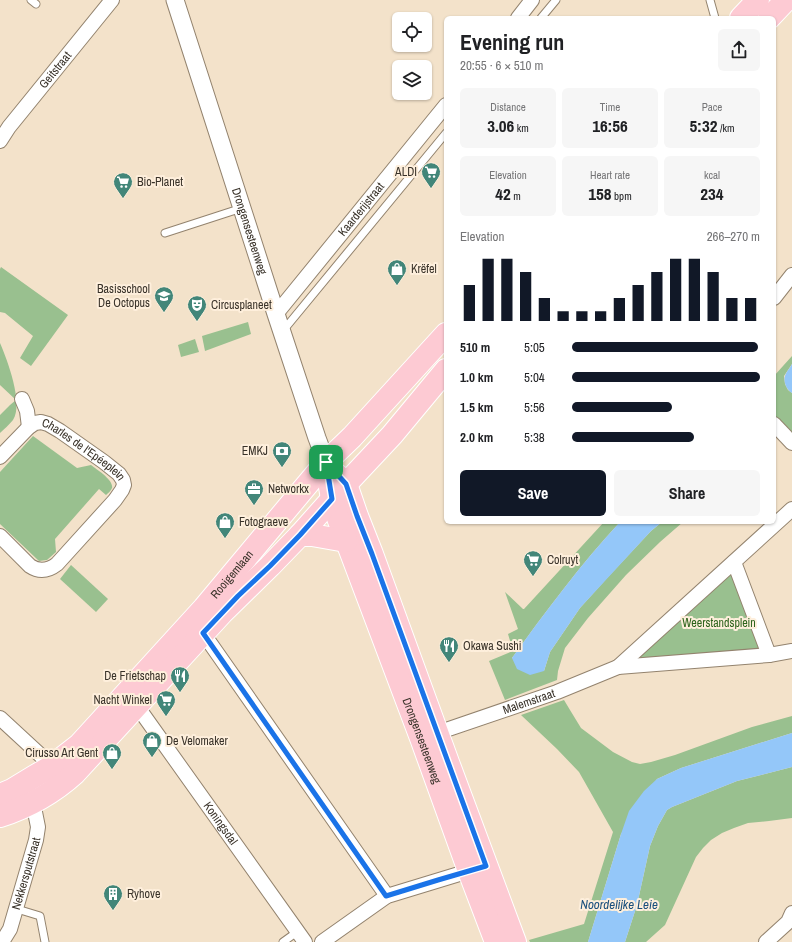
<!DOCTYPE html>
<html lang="en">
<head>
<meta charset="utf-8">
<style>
	body { margin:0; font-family:"Archivo Narrow",sans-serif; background:#f6f6f6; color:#202124; height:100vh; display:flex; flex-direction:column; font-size:15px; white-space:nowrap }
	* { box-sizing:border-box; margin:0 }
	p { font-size:13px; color:#757577 }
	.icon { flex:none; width:22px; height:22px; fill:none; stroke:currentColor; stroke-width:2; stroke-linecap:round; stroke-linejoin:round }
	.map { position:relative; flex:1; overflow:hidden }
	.drawer { position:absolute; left:444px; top:16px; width:332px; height:508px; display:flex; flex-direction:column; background:#fff; border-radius:6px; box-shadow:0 1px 3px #0004 }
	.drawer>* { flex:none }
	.buttons { position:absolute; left:392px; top:12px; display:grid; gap:8px }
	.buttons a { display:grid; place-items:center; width:40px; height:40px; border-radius:6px; background:#fff; box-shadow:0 1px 3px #0004; font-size:20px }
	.pin { position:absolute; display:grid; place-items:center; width:34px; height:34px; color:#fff; margin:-17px; border-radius:8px; box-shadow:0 2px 6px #0006 }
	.round { display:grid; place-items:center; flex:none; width:42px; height:42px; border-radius:6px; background:#f6f6f6 }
	.overview { display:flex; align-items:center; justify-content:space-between; height:68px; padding:0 16px }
	h1 { font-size:22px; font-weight:700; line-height:30px }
	.figures { display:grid; grid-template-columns:repeat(3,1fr); gap:6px; height:68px; padding:4px 16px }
	.figures div { display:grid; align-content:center; border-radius:6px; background:#f6f6f6; text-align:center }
	.figures b { font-size:17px; font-weight:700 }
	.figures small { font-size:11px; font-weight:400 }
	.figures p { font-size:11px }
	.chart { height:112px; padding:8px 16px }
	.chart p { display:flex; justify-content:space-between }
	.chart svg { width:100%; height:72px; margin-top:4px; stroke:#111827; stroke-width:6 }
	.primary-button { display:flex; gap:8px; margin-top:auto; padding:8px 16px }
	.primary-button a { flex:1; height:46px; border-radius:6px; background:#111827; color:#fff; font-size:16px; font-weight:700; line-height:46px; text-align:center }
	.primary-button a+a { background:#f6f6f6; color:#202124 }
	ul { padding:0 16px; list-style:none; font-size:13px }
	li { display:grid; grid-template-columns:64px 48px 1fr; align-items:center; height:30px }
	li i { height:10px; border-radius:5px; background:#111827 }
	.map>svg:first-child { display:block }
	.green { fill:#99c08f }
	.water { fill:#94c7f9 }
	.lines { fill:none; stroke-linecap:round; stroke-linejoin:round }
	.service-casing { stroke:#93836e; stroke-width:9 }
	.minor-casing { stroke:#93836e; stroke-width:16 }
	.tertiary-casing { stroke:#93836e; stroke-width:19 }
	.primary-casing { stroke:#fff; stroke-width:24 }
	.service { stroke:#fff; stroke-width:7 }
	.minor { stroke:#fff; stroke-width:14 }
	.tertiary { stroke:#fff; stroke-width:17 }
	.primary { stroke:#fdcad3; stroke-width:22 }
	.route-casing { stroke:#fff; stroke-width:8 }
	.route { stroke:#1a73e8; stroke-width:5 }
	.labels { text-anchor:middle; stroke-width:4; stroke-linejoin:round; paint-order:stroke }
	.street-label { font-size:12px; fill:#393229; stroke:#feefdc }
	.poi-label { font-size:12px; fill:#393229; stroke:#feefdc; text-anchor:start }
	.park-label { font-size:12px; fill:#2c631b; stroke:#feefdc }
	.water-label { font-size:13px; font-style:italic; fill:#194f7d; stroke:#feefdc }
</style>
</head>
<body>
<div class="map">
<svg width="792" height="942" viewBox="0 0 792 942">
	<rect width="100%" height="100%" fill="#f3e2ca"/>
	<g class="green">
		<path d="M 1,267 L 68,315 L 31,366 L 20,358 L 33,336 L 5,313 L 0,312 L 0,269 Z"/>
		<path d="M 248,322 L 251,334 L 205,351 L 202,336 Z"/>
		<path d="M 195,339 L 199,352 L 181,357 L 178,345 Z"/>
		<path d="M 0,343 C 7,359 24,404 13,420 C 9,425 4,429 0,433 L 0,415 L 10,405 L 16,400 L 0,385 Z"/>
		<path d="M 792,356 L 792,364 L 784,376 L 785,384 L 788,390 L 792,393 L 792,434 L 774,415 L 774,376 Z"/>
		<path d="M 33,436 L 77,468 L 91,465 C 96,469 114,480 112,488 C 111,491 108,493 106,495 L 99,489 L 55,539 L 56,552 L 47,560 L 39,561 L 0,524 L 0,472 Z"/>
		<path d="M 604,522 L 620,522 C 581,564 546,611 512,658 L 544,671 L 550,652 L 580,608 L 608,577 L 651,531 L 662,522 L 683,522 L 660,542 L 626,575 L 588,618 L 565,648 L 558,671 L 557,680 L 505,700 L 489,661 L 513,651 L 508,634 L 518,629 L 505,592 L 523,609 L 524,609 Z"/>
		<path d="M 734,562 L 769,655 L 618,667 Z"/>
		<path d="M 71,565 L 108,599 L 96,612 L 60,579 Z"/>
		<path d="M 564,700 L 570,710 L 581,728 L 613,752 L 632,762 L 640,764 L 651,762 L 675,755 L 752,727 L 792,716 L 792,733 L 681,768 L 657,779 L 621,834 L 588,942 L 530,942 L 529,940 L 584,924 L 613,832 L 579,772 L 557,749 L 521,715 Z"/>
		<path d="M 792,767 L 792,818 L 769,821 L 748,823 L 734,828 L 722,833 L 711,840 L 703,848 L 696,857 L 665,925 L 646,942 L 625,942 L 637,905 L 650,846 L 658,826 L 667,810 L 672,807 L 737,781 Z"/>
	</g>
	<g class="water">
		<path d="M 792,364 L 792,393 C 787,390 783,382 785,376 C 786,372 790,368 792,364 Z"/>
		<path d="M 620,522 L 662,522 L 651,531 L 580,608 L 550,652 L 544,671 L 530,675 L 517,669 L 512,658 C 546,611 581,564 620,522 Z"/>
		<path d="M 792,733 L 792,767 L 737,781 L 672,807 L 667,810 L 658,826 L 650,846 L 637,905 L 625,942 L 588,942 L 621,834 L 629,811 L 644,791 L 657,779 L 681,768 Z"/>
	</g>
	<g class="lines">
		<defs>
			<g id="service">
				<path d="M 31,0 L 36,4"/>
				<path d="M 710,0 L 715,18"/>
				<path d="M 541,18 L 556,0"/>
				<path d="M 165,233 L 242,208"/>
				<path d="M 282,332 L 446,133"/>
				<path d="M 17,909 L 40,916 L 45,942"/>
				<path d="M 283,942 L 297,932"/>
			</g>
			<g id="minor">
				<path d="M 518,18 L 532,0"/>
				<path id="s1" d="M 0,141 L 9,127 L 112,0"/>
				<path d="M 774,298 L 792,275"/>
				<path id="s2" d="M 276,314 L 446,105"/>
				<path d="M 22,399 L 27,411 L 29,427"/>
				<path d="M 774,424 L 792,443"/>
				<path id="s3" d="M 0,457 L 29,427 L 35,423 L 41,422 L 48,424 L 60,431 L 104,462 L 119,474 L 123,480 L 124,485 L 122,490 L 115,500 L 57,564 C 48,571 39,572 30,566 L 0,536"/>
				<path d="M 734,562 L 769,655"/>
				<path d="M 203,633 L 387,896"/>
				<path d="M 618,667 L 792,509"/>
				<path id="s4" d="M 137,706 L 305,942"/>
				<path d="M 0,718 L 52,766"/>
				<path id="s5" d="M 437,733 L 557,692 L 618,667 L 769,655 L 792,651"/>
				<path id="s6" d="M 2,942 L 10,929 L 36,840 L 38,827 L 33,802"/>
				<path d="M 322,942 L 387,896 L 469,871"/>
				<path d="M 766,942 L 788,922 L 792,913"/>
			</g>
			<g id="tertiary">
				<path id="s7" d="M 175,0 L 276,314 L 317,438 L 326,462"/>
			</g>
			<g id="primary">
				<path d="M 741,18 L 758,0"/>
				<path d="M 769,18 L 786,0"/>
				<path d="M 337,475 L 346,484 L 357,516 L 372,554 L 449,765 L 515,942"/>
				<path id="s8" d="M 330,487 L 332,499 L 338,518 L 421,738 L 469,871 L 496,942"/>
				<path d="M 300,535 L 312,535 L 346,541"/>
				<path id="s9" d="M 0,795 L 12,790 L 35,776 L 52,766 L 79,745 L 204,608 L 326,462 L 352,437 L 446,334"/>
				<path d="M 0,816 C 28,807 53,793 75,773 L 222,613 L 270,566 L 300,535 L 332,499 L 392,435 L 446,370"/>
			</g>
		</defs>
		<use href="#service" class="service-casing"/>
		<use href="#minor" class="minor-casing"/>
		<use href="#tertiary" class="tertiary-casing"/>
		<use href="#primary" class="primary-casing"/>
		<use href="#service" class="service"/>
		<use href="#minor" class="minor"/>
		<use href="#tertiary" class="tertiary"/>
		<use href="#primary" class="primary"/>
	</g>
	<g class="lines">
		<defs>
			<path id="route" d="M 326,462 L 346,484 L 357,516 L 372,554 L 486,866 L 438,880 L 386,896 L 203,633 L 238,596 L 270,566 L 300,535 L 332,499 Z"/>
		</defs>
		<use href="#route" class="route-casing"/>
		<use href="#route" class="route"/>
	</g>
	<defs>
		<symbol id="supermarket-pin" viewBox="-11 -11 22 30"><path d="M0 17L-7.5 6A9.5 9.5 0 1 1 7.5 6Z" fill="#428679" stroke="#feefdc"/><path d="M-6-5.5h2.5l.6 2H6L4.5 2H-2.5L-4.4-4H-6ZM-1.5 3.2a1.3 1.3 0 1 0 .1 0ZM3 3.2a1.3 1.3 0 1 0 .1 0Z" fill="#fff"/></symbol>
		<symbol id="shop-pin" viewBox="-11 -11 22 30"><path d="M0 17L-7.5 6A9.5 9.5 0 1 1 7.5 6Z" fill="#428679" stroke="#feefdc"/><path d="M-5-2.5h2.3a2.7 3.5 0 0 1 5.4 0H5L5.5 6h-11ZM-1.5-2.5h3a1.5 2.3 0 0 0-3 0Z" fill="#fff"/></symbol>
		<symbol id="school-pin" viewBox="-11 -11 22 30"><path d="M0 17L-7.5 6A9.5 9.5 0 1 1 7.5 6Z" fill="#428679" stroke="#feefdc"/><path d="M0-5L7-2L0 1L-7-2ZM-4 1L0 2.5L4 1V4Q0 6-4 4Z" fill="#fff"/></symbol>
		<symbol id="theatre-pin" viewBox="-11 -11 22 30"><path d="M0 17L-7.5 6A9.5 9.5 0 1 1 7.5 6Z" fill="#428679" stroke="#feefdc"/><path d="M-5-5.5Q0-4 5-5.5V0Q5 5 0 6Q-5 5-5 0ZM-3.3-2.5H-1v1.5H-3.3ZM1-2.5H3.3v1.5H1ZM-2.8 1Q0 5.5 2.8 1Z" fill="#fff"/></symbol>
		<symbol id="bank-pin" viewBox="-11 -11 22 30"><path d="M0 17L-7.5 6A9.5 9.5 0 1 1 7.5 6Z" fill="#428679" stroke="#feefdc"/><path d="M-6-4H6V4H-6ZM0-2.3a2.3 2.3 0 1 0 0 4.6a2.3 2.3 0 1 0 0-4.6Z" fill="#fff"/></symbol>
		<symbol id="office-pin" viewBox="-11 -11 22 30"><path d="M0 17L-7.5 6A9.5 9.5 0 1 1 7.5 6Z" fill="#428679" stroke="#feefdc"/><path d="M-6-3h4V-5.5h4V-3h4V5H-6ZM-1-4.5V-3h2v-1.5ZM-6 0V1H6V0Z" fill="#fff"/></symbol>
		<symbol id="restaurant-pin" viewBox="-11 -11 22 30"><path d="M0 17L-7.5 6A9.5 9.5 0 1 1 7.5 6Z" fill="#428679" stroke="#feefdc"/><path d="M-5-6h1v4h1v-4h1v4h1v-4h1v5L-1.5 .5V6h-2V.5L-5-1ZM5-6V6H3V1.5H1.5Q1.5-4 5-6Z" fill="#fff"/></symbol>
		<symbol id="building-pin" viewBox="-11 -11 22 30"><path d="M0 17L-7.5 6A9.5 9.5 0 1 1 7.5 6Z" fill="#428679" stroke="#feefdc"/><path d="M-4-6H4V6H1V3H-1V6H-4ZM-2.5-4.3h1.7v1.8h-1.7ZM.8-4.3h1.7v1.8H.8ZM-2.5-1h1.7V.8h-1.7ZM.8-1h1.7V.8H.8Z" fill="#fff"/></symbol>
	</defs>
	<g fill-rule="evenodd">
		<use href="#supermarket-pin" x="420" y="161" width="22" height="30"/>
		<use href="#supermarket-pin" x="112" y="171" width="22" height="30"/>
		<use href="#shop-pin" x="386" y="258" width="22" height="30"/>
		<use href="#school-pin" x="153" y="285" width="22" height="30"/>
		<use href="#theatre-pin" x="186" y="294" width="22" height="30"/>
		<use href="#bank-pin" x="271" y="440" width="22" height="30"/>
		<use href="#office-pin" x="243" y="478" width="22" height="30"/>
		<use href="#shop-pin" x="214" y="511" width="22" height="30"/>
		<use href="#supermarket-pin" x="522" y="549" width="22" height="30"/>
		<use href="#restaurant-pin" x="438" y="635" width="22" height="30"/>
		<use href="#restaurant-pin" x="169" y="665" width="22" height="30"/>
		<use href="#supermarket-pin" x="155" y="689" width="22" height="30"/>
		<use href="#shop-pin" x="141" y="730" width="22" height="30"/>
		<use href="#shop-pin" x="101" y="742" width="22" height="30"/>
		<use href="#building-pin" x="102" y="883" width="22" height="30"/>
	</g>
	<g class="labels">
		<g class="street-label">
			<text dy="4" stroke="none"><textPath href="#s1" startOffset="90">Geitstraat</textPath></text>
			<text dy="4" stroke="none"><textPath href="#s2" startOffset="135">Kaarderijstraat</textPath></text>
			<text dy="4" stroke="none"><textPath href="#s7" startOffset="243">Drongensesteenweg</textPath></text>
			<text dy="4" stroke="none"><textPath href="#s3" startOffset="106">Charles de l'Epéeplein</textPath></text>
			<text dy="4" stroke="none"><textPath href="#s9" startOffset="323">Rooigemlaan</textPath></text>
			<text dy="4" stroke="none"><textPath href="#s5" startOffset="97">Malemstraat</textPath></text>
			<text dy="4" stroke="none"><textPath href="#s8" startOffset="270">Drongensesteenweg</textPath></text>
			<text dy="4" stroke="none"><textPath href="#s4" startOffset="144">Koningsdal</textPath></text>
			<text dy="4" stroke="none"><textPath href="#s6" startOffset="73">Nekkersputstraat</textPath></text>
		</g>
		<g class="poi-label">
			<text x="417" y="176" text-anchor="end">ALDI</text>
			<text x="137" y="186">Bio-Planet</text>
			<text x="411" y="273">Krëfel</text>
			<text x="150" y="293" text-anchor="end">Basisschool<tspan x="150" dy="14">De Octopus</tspan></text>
			<text x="211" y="309">Circusplaneet</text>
			<text x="268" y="455" text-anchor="end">EMKJ</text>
			<text x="268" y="493">Networkx</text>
			<text x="239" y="526">Fotograeve</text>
			<text x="547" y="564">Colruyt</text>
			<text x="463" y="650">Okawa Sushi</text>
			<text x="166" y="680" text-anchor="end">De Frietschap</text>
			<text x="152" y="704" text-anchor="end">Nacht Winkel</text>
			<text x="166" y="745">De Velomaker</text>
			<text x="98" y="757" text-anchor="end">Cirusso Art Gent</text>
			<text x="127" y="898">Ryhove</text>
		</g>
		<g class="park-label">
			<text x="719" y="627">Weerstandsplein</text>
		</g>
		<g class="water-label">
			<text x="619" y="909">Noordelijke Leie</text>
		</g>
	</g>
</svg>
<div class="buttons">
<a><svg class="icon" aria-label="locate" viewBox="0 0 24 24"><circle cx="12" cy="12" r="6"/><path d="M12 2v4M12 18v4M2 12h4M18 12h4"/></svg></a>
<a><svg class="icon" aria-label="layers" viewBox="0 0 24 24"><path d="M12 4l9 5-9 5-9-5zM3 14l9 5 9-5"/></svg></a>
</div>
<div class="pin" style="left:326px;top:462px;background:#1e9e55"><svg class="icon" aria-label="arrive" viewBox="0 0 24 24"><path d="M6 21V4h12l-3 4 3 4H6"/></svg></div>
<section class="drawer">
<div class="overview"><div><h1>Evening run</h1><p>20:55 · 6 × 510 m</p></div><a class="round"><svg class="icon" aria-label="share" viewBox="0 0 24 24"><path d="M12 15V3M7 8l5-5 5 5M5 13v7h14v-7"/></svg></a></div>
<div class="figures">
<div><p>Distance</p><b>3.06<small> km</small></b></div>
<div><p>Time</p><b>16:56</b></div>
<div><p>Pace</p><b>5:32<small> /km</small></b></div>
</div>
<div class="figures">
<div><p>Elevation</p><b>42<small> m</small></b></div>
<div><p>Heart rate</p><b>158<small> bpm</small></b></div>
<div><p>kcal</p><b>234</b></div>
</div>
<div class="chart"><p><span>Elevation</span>266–270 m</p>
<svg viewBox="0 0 160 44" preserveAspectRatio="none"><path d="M5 44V22M15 44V6M25 44V6M35 44V14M45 44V30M55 44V38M65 44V38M75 44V38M85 44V30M95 44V22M105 44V14M115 44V6M125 44V6M135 44V14M145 44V30M155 44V30"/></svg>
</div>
<ul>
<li><b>510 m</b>5:05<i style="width:99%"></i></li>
<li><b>1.0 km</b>5:04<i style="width:100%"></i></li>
<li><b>1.5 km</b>5:56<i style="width:53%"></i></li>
<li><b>2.0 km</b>5:38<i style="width:65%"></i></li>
</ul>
<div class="primary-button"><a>Save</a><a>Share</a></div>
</section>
</div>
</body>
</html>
